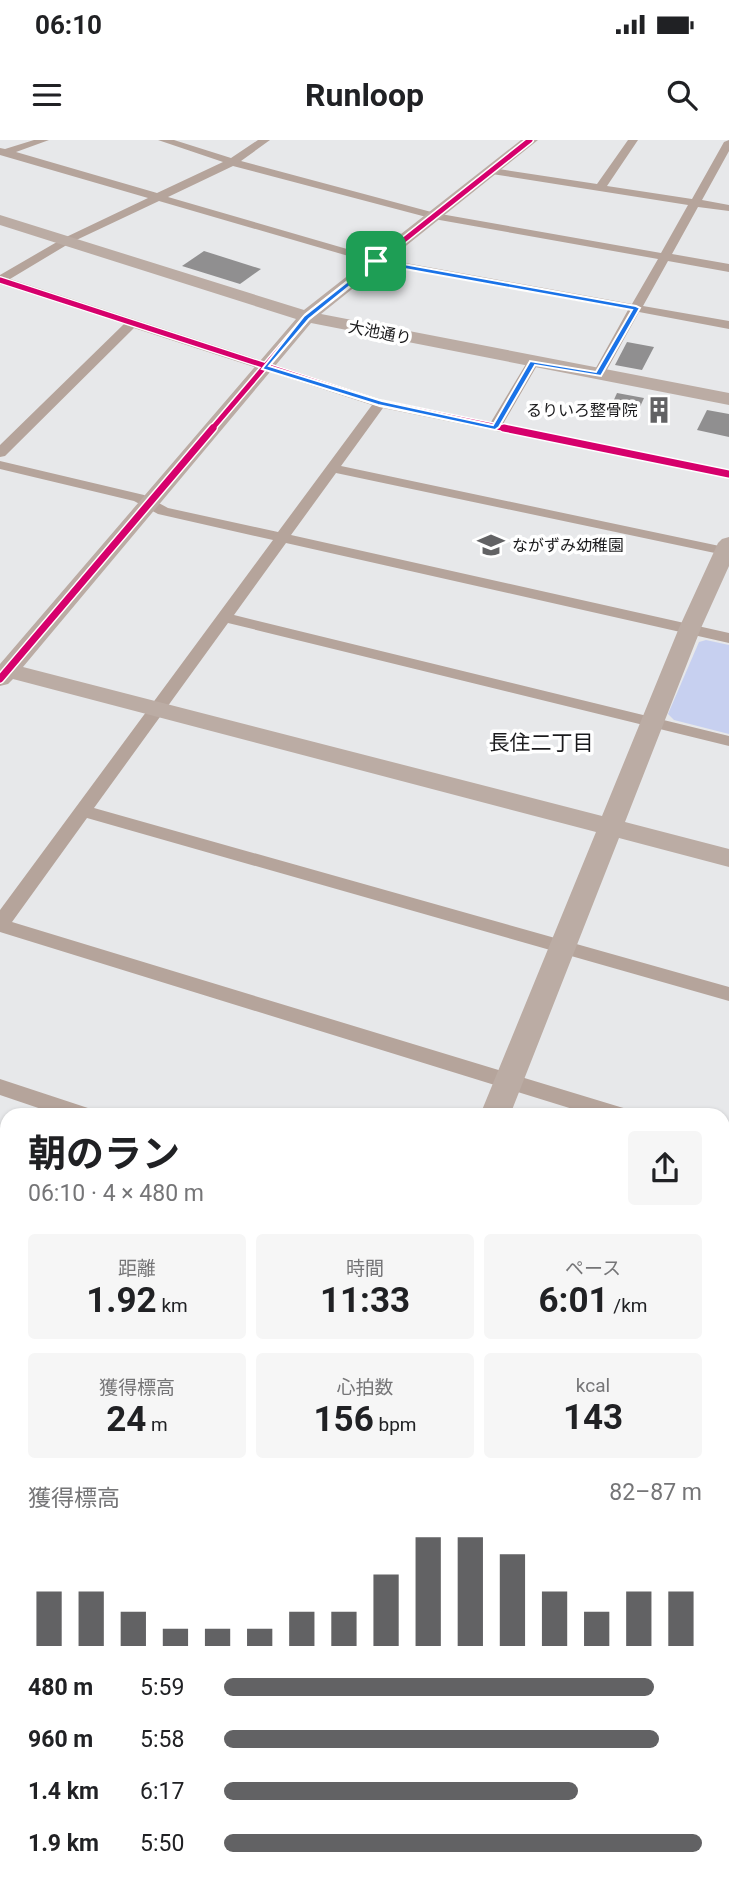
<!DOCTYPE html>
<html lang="ja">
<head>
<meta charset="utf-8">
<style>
	body { margin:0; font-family:Roboto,"Noto Sans JP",sans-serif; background:#f6f6f6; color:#202124; height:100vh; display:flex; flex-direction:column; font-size:26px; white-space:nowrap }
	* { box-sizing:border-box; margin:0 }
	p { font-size:23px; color:#757577 }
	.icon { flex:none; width:38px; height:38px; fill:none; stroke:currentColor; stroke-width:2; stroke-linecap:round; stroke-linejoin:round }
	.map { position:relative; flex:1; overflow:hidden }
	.panel { position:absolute; left:0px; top:968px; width:730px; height:779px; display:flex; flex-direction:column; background:#fff; border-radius:21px 21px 0 0; box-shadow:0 2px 5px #0004 }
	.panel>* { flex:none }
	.pin { position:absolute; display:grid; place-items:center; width:60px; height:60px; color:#fff; margin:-30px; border-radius:14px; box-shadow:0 4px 10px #0006 }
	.round { display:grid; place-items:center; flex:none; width:74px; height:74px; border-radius:7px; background:#f6f6f6 }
	.head { display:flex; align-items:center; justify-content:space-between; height:119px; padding:0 28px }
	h1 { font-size:38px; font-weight:700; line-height:52px }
	.figures { display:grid; grid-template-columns:repeat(3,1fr); gap:10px; height:119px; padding:7px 28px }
	.figures div { display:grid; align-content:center; border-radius:7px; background:#f6f6f6; text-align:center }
	.figures b { font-size:35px; font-weight:700 }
	.figures small { font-size:19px; font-weight:400 }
	.figures p { font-size:19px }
	.chart { height:196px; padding:14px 28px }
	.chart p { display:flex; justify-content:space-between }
	.chart svg { width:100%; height:126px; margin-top:7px; stroke:#626264; stroke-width:6 }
	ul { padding:0 28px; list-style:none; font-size:23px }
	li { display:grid; grid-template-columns:112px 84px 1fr; align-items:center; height:52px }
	li i { height:18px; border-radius:9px; background:#626264 }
	.status { display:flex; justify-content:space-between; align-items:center; height:49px; padding:0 35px; background:#fff; direction:ltr }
	.status svg { height:19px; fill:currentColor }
	header { display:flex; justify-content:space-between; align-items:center; height:91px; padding:0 28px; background:#fff; font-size:32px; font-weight:700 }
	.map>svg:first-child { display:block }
	.green { fill:#c7d0f0 }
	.building { fill:#908f90 }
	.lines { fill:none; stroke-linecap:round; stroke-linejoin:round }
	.street { fill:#b5a49b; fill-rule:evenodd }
	.secondary { fill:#bbaca4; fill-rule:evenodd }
	.cycleway-far1-casing { stroke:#fff; stroke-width:8 }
	.cycleway-casing { stroke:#fff; stroke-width:10 }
	.cycleway-far1 { stroke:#d6006c; stroke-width:5 }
	.cycleway { stroke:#d6006c; stroke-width:7 }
	.route { fill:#1a73e8; stroke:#fff; stroke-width:2; fill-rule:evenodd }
	.labels { text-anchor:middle; stroke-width:7; stroke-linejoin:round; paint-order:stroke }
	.far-street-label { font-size:16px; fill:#1a1a1c; stroke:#fff }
	.far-poi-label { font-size:16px; fill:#1a1a1c; stroke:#fff; text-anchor:end }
	.neighbourhood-label { font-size:21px; fill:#1a1a1c; stroke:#fff }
</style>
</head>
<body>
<div class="status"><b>06:10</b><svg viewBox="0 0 49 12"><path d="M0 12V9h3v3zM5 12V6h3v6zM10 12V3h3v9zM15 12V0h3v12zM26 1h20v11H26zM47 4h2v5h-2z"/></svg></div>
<header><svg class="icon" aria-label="menu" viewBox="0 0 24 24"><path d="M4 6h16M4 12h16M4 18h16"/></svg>Runloop<svg class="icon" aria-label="search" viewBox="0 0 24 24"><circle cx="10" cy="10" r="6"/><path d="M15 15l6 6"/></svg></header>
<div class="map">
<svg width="729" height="1746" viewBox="0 0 729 1746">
	<rect width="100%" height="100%" fill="#e7e8ea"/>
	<path class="green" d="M 706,500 L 729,505 L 729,594 L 674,580 L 668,574 L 699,502 Z"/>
	<g class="building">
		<path d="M 204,111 L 261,129 L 240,144 L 182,126 Z"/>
		<path d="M 627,202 L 654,207 L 642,230 L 615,225 Z"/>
		<path d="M 617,253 L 644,258 L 635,278 L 608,273 Z"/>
		<path d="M 707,270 L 729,274 L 729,297 L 697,290 Z"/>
	</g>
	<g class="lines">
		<g class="street">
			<path d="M 34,0 L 49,0 L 16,12 L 157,53 L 223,22 L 158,0 L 174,0 L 231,18 L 258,0 L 270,0 L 241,21 L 435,73 L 661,113 L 688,65 L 492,34 L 487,31 L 492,28 L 597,44 L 628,0 L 638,0 L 607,46 L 692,59 L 724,2 L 729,0 L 729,11 L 702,60 L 729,65 L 729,71 L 698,67 L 672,114 L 729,124 L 729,132 L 668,121 L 643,166 L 729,181 L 729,189 L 639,172 L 604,235 L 598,239 L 592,235 L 628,170 L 376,124 L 159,61 L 70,103 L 10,139 L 383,260 L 491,282 L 529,219 L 537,219 L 539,222 L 503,284 L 729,330 L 729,338 L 383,268 L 341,326 L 729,408 L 729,416 L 336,333 L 291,395 L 729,493 L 729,503 L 286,403 L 234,475 L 729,596 L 729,606 L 228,483 L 94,668 L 729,847 L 729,861 L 87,678 L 12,782 L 620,967 L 627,969 L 630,975 L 592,975 L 0,792 L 0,770 L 273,400 L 158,374 L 134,361 L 0,329 L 0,321 L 144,355 L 168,368 L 278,392 L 372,265 L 134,188 L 5,316 L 0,317 L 0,305 L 124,184 L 0,144 L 0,135 L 62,99 L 148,58 L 0,15 L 0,8 L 5,9 ZM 233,26 L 434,79 L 658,119 L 632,164 L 378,118 L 168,57 Z"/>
			<path d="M 0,939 L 91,969 L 94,975 L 59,975 L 0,955 Z"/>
			<path d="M 723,997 L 729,999 L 729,1017 L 723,1014 Z"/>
			<path d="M 723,1176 L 729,1178 L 729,1198 L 723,1196 Z"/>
			<path d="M 0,1422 L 7,1424 L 7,1449 L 0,1447 Z"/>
			<path d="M 0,1713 L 7,1716 L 7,1740 L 52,1740 L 55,1746 L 15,1746 L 14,1741 L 7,1744 L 0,1741 Z"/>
			<path d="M 723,1723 L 729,1725 L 729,1746 L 713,1746 L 710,1740 L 723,1740 Z"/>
		</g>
		<g class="secondary">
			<path d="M 521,0 L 538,0 L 321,174 L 729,253 L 729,265 L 311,183 L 23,527 L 602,676 L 679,488 L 718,403 L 722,399 L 729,397 L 729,426 L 701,488 L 625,682 L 729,709 L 729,727 L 619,698 L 510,975 L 480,975 L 596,692 L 13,539 L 8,544 L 0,546 L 0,524 L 296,179 L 0,85 L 0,75 L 304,170 Z"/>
			<path d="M 0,1153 L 7,1156 L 7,1186 L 0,1183 Z"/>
			<path d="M 723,1416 L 729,1418 L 729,1455 L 723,1453 Z"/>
			<path d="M 151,1740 L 192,1740 L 190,1746 L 149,1746 Z"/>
		</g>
		<defs>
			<g id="cycleway-far1">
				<path d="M 0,140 L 380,263 L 512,290"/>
				<path d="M 211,290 L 307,177 L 530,0"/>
			</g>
			<g id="cycleway">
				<path d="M 504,288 L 729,334"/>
				<path d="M 0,539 L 213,288"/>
			</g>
		</defs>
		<use href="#cycleway-far1" class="cycleway-far1-casing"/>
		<use href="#cycleway" class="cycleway-casing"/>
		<use href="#cycleway-far1" class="cycleway-far1"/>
		<use href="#cycleway" class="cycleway"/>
	</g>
	<path class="route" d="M 376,119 L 636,166 L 640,168 L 601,236 L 535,225 L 499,287 L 495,290 L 378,265 L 262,229 L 304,176 ZM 377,124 L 632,170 L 596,232 L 530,221 L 493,285 L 382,261 L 269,226 L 309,179 Z"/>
	<defs>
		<symbol id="building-bare" viewBox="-9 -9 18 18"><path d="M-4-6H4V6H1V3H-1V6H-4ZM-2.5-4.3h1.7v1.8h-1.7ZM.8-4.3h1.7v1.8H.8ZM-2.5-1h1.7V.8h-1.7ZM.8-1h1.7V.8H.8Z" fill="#626264" stroke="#fff" stroke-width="2.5" paint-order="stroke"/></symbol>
		<symbol id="school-bare" viewBox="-9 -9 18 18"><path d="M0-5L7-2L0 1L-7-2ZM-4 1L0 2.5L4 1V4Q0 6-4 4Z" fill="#626264" stroke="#fff" stroke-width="2.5" paint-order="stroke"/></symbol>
	</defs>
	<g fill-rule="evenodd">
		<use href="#building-bare" x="640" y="251" width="38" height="38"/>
		<use href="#school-bare" x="472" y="386" width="38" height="38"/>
	</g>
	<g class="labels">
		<g class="far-street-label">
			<text transform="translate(380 192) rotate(11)" y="6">大池通り</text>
		</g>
		<g class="far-poi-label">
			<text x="638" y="276">るりいろ整骨院</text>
			<text x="512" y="411" text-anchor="start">ながずみ幼稚園</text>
		</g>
		<g class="neighbourhood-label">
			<text x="541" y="610">長住二丁目</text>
		</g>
	</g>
</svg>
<div class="pin" style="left:376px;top:121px;background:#1e9e55"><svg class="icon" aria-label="arrive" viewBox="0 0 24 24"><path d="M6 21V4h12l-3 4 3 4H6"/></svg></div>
<section class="panel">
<div class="head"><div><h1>朝のラン</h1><p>06:10 · 4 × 480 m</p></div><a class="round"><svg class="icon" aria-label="share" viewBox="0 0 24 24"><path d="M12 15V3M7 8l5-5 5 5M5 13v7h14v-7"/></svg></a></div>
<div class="figures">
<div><p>距離</p><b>1.92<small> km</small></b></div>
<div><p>時間</p><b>11:33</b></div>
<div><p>ペース</p><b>6:01<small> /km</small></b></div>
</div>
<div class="figures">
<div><p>獲得標高</p><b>24<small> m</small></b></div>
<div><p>心拍数</p><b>156<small> bpm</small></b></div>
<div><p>kcal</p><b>143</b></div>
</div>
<div class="chart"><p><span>獲得標高</span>82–87 m</p>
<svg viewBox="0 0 160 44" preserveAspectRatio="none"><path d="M5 44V25M15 44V25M25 44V32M35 44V38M45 44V38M55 44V38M65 44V32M75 44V32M85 44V19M95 44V6M105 44V6M115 44V12M125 44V25M135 44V32M145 44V25M155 44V25"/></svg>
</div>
<ul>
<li><b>480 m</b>5:59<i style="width:90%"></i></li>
<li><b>960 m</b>5:58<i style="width:91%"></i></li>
<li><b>1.4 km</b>6:17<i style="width:74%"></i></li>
<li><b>1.9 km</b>5:50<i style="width:100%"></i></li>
</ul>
</section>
</div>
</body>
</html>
